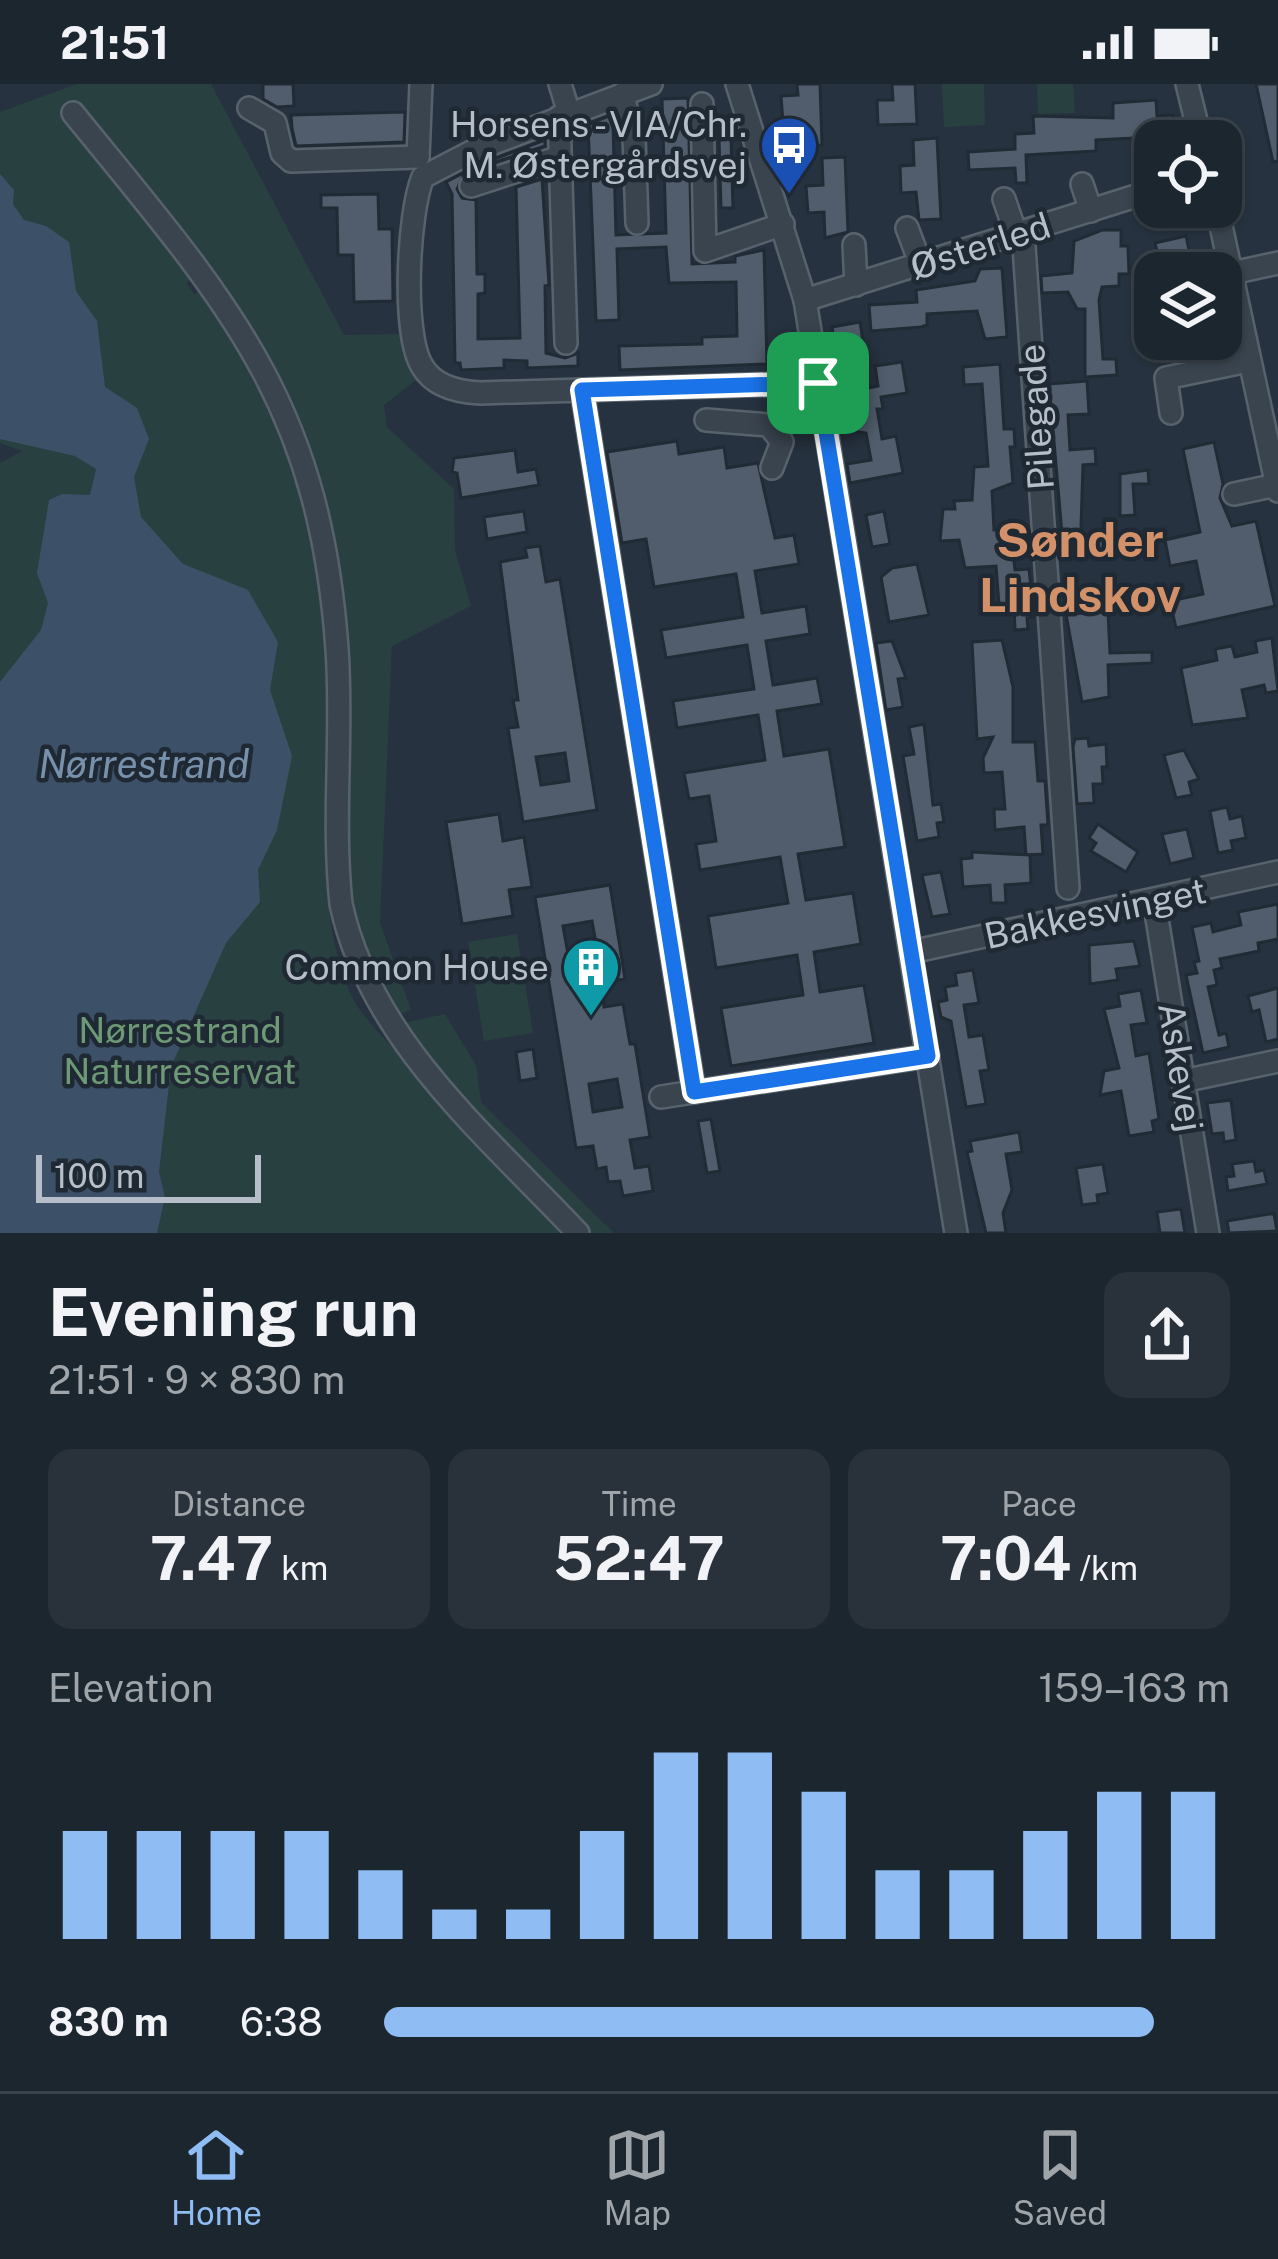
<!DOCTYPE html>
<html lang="en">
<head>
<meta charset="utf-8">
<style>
	body { margin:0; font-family:"Public Sans",sans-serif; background:#29323b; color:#f1f3f6; height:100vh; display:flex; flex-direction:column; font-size:45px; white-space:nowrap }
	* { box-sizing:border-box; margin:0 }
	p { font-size:39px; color:#a0a5aa }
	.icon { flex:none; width:66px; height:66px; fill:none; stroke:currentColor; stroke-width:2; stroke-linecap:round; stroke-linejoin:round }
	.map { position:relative; height:1149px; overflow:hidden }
	.side { display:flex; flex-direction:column; background:#1c262f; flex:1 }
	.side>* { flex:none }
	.tools { position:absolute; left:1134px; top:36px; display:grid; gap:24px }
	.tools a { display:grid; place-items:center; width:108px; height:108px; border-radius:24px; background:#1c262f; box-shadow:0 3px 9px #0004,0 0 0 3px #3a434b; font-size:60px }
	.scale { position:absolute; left:36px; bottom:30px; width:225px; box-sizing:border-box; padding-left:12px; border:6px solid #b6bfc9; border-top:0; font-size:33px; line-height:42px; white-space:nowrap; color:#b6bfc9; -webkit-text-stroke:9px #1f2934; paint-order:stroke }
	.pin { position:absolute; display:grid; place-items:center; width:102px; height:102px; color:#fff; margin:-51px; border-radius:24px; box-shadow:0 6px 18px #0006 }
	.round { display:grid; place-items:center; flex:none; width:126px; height:126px; border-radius:24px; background:#29323b }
	.head { display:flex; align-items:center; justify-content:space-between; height:204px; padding:0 48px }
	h1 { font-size:66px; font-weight:700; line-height:90px }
	.figures { display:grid; grid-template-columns:repeat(3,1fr); gap:18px; height:204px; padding:12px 48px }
	.figures div { display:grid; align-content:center; border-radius:24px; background:#29323b; text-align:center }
	.figures b { font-size:60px; font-weight:700 }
	.figures small { font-size:33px; font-weight:400 }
	.figures p { font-size:33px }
	.chart { height:336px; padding:24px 48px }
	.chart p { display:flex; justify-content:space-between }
	.chart svg { width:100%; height:216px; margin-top:12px; stroke:#90bcf4; stroke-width:6 }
	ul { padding:0 48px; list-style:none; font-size:39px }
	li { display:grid; grid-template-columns:192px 144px 1fr; align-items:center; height:90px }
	li i { height:30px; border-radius:15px; background:#90bcf4 }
	.status { display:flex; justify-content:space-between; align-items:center; height:84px; padding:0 60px; background:#1c262f; direction:ltr }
	.status svg { height:33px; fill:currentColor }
	.tabs { display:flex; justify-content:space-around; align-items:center; height:168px; border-top:3px solid #3a434b; background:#1c262f; font-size:33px; color:#a0a5aa }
	.tabs a { display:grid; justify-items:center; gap:6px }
	.tabs .current { color:#90bcf4 }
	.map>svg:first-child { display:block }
	.green { fill:#294041 }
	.water { fill:#3c5167 }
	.building { fill:#515d6c; stroke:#212b36; stroke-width:3; fill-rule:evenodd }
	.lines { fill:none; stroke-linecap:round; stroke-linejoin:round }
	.minor-casing { stroke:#58626c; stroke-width:26 }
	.minor { stroke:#3a444f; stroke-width:21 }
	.route-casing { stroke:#fff; stroke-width:24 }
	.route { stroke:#1a73e8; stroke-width:15 }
	.labels { text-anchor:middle; stroke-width:9; stroke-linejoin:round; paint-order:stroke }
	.poi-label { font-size:36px; fill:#b6bfc9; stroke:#1f2934; text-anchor:end }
	.street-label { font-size:36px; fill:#b6bfc9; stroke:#1f2934 }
	.park-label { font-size:36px; fill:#6e9976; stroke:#1f2934 }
	.water-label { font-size:39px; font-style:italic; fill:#7891ab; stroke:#1f2934 }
	.district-label { font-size:48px; font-weight:bold; fill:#d29169; stroke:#1f2934 }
</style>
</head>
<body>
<div class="status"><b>21:51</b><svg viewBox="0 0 49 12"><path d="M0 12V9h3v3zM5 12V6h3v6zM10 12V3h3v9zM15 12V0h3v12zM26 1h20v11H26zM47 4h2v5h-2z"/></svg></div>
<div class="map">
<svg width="1278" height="1149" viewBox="0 0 1278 1149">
	<rect width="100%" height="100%" fill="#26323f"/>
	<g class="green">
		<path d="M 77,0 L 211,0 L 344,251 L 401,250 L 402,269 L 417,295 L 384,321 L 387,343 L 454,405 L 455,466 L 471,522 L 392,562 L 380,839 L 411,926 L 395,932 C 313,799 355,632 337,484 C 323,371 272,277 211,183 L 186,199 L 194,210 L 201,207 C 292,341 329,465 329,629 C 328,721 314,822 350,909 C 360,932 385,954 401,973 C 452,1034 505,1092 560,1149 L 0,1149 L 0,604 L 17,580 L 0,598 L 0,379 L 22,367 L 0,359 L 0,28 Z"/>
		<path d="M 942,0 L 984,0 L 985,41 L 944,43 Z"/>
		<path d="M 1037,0 L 1073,0 L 1075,29 L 1038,30 Z"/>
		<path d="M 517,850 L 533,949 L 484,957 L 468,858 Z"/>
		<path d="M 445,930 L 476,981 L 481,1018 L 614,1149 L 587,1149 L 399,940 Z"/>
	</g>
	<path class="water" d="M 0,90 L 14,106 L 13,120 L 24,136 L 46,142 L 69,158 L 76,207 L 97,237 L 105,303 L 137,324 L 149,355 L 134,393 L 141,433 L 183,480 L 248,506 L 278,558 L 270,606 L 292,672 L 277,746 L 258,786 L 260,818 L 226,859 L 171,983 L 159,1088 L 165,1113 L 157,1149 L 0,1149 L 0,598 L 41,546 L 48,519 L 37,489 L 49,416 L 62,410 L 90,411 L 96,385 L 75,372 L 0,355 Z"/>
	<g class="building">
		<path d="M 263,0 L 293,0 L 294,22 L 277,23 L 263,15 Z"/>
		<path d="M 797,0 L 820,0 L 822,61 L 800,62 L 799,38 L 783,39 L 781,12 L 798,11 Z"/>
		<path d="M 892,0 L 915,0 L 917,40 L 878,41 L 877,16 L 893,16 Z"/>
		<path d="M 1256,0 L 1278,0 L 1278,77 L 1273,78 Z"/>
		<path d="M 688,14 L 692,180 L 735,178 L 735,172 L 764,166 L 767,280 L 620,286 L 619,262 L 702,260 L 702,253 L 737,252 L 736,198 L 669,199 L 666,163 L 617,165 L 619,236 L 596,237 L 588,40 L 609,32 L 613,41 L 616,151 L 666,149 L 662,15 Z"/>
		<path d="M 1156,16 L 1157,32 L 1173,31 L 1174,52 L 1096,56 L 1096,67 L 1026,71 L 1027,99 L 1016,99 L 1015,84 L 969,86 L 968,68 L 1015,65 L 1015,50 L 1034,49 L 1033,32 L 1113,34 L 1113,19 Z"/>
		<path d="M 405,28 L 404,58 L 296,62 L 292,44 L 291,31 Z"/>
		<path d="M 731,54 L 733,124 L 721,124 L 719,55 Z"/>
		<path d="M 937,54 L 941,135 L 919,136 L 916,108 L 901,109 L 900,82 L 914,81 L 913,56 Z"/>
		<path d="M 545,56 L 545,62 L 465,88 L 457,105 L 462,114 L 476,116 L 477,190 L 485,190 L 485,209 L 478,210 L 478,255 L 520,254 L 516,103 L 542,95 L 549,201 L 545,202 L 546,269 L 565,274 L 578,269 L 578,282 L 527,284 L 527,277 L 504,276 L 504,284 L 461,286 L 460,279 L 455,279 L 452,110 L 446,98 L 481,80 Z"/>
		<path d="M 845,73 L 848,148 L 825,154 L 824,128 L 808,129 L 806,102 L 823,101 L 822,74 Z"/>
		<path d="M 378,110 L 379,145 L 392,145 L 393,217 L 354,218 L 353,171 L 338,171 L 337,124 L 321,124 L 321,111 Z"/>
		<path d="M 1102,146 L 1121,146 L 1121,162 L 1128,162 L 1129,190 L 1119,190 L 1119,202 L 1102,203 L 1099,216 L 1103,275 L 1116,275 L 1117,291 L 1085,293 L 1085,225 L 1077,225 L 1068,208 L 1042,209 L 1041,192 L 1072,189 L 1074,157 Z"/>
		<path d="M 1186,152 L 1194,189 L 1162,189 L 1155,159 Z"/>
		<path d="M 1002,184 L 1007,253 L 985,255 L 977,227 L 927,230 L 927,241 L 921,243 L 871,247 L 869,221 L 917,218 L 916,206 L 975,197 L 980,185 Z"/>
		<path d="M 860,238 L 866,277 L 839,282 L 832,243 Z"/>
		<path d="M 1159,255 L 1216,255 L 1217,260 L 1163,272 Z"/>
		<path d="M 902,278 L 907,309 L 881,313 L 883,325 L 877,325 L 882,355 L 896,352 L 903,389 L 850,399 L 847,380 L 871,376 L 866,349 L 852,347 L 849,330 L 866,324 L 863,305 L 878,302 L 875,282 Z"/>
		<path d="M 1000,280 L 1004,345 L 1014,345 L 1015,363 L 1010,363 L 1013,399 L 992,407 L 994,446 L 1010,445 L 1015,486 L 1029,485 L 1034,533 L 1027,534 L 1028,545 L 1015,546 L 1014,522 L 999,520 L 996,482 L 965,484 L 959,456 L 940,457 L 943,425 L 955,425 L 954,417 L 972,416 L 974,383 L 988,382 L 982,300 L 964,301 L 963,283 Z"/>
		<path d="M 1087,297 L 1089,330 L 1068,331 L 1070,366 L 1095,364 L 1096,380 L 1083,381 L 1081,443 L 1082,452 L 1106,450 L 1107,469 L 1064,473 L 1049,300 Z"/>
		<path d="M 677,357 L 679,370 L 724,363 L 727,384 L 758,379 L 775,454 L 794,451 L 799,480 L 755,487 L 762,529 L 806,522 L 810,550 L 766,557 L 773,601 L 817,594 L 822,620 L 777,627 L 784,672 L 829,665 L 845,763 L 798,770 L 806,816 L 853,809 L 861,860 L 814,868 L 820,908 L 864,901 L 874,959 L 731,982 L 721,924 L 803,911 L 797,871 L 716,884 L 708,832 L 788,819 L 780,773 L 700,786 L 696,760 L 716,757 L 709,712 L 689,715 L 684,689 L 765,676 L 758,631 L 677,644 L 673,617 L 754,605 L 747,561 L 666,574 L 661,546 L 743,533 L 736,490 L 654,503 L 646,455 L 622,459 L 607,368 Z"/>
		<path d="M 1214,358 L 1223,400 L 1220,414 L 1232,442 L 1256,437 L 1275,522 L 1176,544 L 1170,517 L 1203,510 L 1196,477 L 1170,482 L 1165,456 L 1200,448 L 1183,365 Z"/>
		<path d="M 515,366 L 518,388 L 536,385 L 539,401 L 461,414 L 457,389 L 452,388 L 454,374 Z"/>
		<path d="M 1148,386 L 1149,400 L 1133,400 L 1135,431 L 1120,432 L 1120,390 Z"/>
		<path d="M 524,427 L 527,448 L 487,455 L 484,433 Z"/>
		<path d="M 884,427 L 890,460 L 872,463 L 866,431 Z"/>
		<path d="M 540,462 L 546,498 L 560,495 L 597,726 L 523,738 L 508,644 L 518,643 L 513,616 L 518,616 L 500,478 L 527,473 L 525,464 ZM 565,669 L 569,697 L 541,701 L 536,673 Z"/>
		<path d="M 917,480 L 929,531 L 889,538 L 881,493 L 892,484 Z"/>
		<path d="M 1108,528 L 1110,569 L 1152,568 L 1152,579 L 1108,581 L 1109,613 L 1082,618 L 1066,530 Z"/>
		<path d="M 1272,554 L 1278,607 L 1266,609 L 1264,601 L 1242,606 L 1248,634 L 1192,641 L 1181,584 L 1217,576 L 1215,565 L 1232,562 L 1235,573 L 1257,568 L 1255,557 Z"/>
		<path d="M 1002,556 L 1013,603 L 1013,658 L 1035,658 L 1038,697 L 1045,697 L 1048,741 L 1041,741 L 1043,770 L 1026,771 L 1024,743 L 995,746 L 994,725 L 1005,725 L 1002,688 L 984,689 L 983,674 L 993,653 L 977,655 L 972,558 Z"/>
		<path d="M 892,557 L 906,594 L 898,595 L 903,623 L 886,626 L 876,559 Z"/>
		<path d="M 924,640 L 933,721 L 941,720 L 944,738 L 937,739 L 939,753 L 917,757 L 903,672 L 914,670 L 909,643 Z"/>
		<path d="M 1088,654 L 1089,662 L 1106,660 L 1107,683 L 1102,683 L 1103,700 L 1093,700 L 1094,719 L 1077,720 L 1073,663 L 1075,655 Z"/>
		<path d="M 1184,666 L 1199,695 L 1189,698 L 1192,711 L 1176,714 L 1164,671 Z"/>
		<path d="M 1227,723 L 1230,735 L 1242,732 L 1246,754 L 1231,757 L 1233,766 L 1218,769 L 1210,727 Z"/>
		<path d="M 499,730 L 503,757 L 524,753 L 532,803 L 509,806 L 513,832 L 462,840 L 446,738 Z"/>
		<path d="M 1098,740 L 1138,768 L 1126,788 L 1091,767 L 1096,759 L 1089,754 Z"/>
		<path d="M 1187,745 L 1194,774 L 1170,780 L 1162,750 Z"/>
		<path d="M 972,768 L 1030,771 L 1031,799 L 1005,801 L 1006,819 L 991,819 L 990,801 L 963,803 L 961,775 L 972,774 Z"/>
		<path d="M 941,788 L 950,830 L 932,833 L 922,791 Z"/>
		<path d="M 610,801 L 625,895 L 601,899 L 604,923 L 623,920 L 630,960 L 635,960 L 650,1053 L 630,1056 L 635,1084 L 649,1082 L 653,1107 L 623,1112 L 620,1097 L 608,1098 L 606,1083 L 597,1085 L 593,1062 L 576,1064 L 535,813 ZM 592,837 L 597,865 L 568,870 L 563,842 ZM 617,995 L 622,1023 L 593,1028 L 589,1000 Z"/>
		<path d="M 1278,820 L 1278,855 L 1258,859 L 1259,867 L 1220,875 L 1222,884 L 1214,886 L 1217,901 L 1208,903 L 1219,951 L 1226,949 L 1229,963 L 1203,969 L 1186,891 L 1197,889 L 1194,878 L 1199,877 L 1192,843 L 1211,839 L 1213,848 L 1241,841 L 1238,828 Z"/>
		<path d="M 1134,857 L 1140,882 L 1116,885 L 1118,896 L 1090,900 L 1089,861 Z"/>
		<path d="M 973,886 L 979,919 L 964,921 L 969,953 L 983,951 L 989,986 L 980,987 L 986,1020 L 966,1023 L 951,937 L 941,933 L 938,918 L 947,916 L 945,903 L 957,901 L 955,889 Z"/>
		<path d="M 1278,904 L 1278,955 L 1266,958 L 1259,926 L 1252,928 L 1248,912 Z"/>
		<path d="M 1141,906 L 1147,939 L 1131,941 L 1136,972 L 1149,969 L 1159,1035 L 1152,1037 L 1154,1048 L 1129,1052 L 1121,1007 L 1100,1011 L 1104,987 L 1119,984 L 1104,925 L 1120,922 L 1118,910 Z"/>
		<path d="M 533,965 L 537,994 L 520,997 L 516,968 Z"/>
		<path d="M 1231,1016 L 1236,1056 L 1224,1058 L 1223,1049 L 1212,1050 L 1207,1019 Z"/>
		<path d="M 711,1035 L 720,1087 L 707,1089 L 698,1037 Z"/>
		<path d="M 1019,1048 L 1022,1068 L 1006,1070 L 1012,1106 L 1003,1129 L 1006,1149 L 986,1149 L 967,1068 L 972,1067 L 970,1057 Z"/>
		<path d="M 1254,1077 L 1256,1088 L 1264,1086 L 1267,1100 L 1228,1107 L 1226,1093 L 1234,1092 L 1232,1080 Z"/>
		<path d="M 1103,1080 L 1108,1109 L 1097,1111 L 1098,1119 L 1082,1121 L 1076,1084 Z"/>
		<path d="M 1181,1125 L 1185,1149 L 1160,1149 L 1157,1128 Z"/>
		<path d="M 1269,1130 L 1274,1130 L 1277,1147 L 1229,1149 L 1227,1137 Z"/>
	</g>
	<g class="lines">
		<defs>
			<g id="minor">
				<path d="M 560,0 L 569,29"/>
				<path d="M 651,0 L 475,66 L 423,93 C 408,128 402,250 422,282 C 434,303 458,308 480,309 L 818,299"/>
				<path d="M 737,0 L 805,216 L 956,1149"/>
				<path d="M 1187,0 L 1201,57"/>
				<path d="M 622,10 L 634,52 L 637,139"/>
				<path d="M 702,20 L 705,167 L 783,140"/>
				<path d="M 249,24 L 275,39 L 282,69 L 291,77 L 418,73"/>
				<path d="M 73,29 C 224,215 319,313 337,565 C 343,650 332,735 341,820 C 370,956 487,1052 578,1149"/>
				<path d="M 559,33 L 566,259"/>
				<path d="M 418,73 L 421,0"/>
				<path d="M 1082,100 L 1091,127"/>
				<path d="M 471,102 L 560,73"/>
				<path d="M 1004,115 L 1016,150"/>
				<path d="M 1217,123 L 1278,407"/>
				<path d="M 907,144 L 921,181"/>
				<path d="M 1023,148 L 1068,804"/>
				<path d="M 854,161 L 856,201"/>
				<path d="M 1232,189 L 1278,179"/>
				<path d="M 805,216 L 1155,106"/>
				<path d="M 582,306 L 694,1008"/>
				<path d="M 1171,329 L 1166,294 L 1248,277"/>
				<path d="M 706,336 L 769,341 L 782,358 L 772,384"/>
				<path d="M 1234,410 L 1277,401"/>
				<path d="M 1154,816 L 1208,1149"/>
				<path d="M 911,868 L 1278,788"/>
				<path d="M 1183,997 L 1278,977"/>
				<path d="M 661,1013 L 928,972"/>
			</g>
		</defs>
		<use href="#minor" class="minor-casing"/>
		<use href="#minor" class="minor"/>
	</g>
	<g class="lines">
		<defs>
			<path id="route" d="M 818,299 L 928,972 L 694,1008 L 582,306 Z"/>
		</defs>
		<use href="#route" class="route-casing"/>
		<use href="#route" class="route"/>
	</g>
	<defs>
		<symbol id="bus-pin" viewBox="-11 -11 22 30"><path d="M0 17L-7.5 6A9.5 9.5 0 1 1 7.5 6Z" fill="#1a4fb4" stroke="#1f2934"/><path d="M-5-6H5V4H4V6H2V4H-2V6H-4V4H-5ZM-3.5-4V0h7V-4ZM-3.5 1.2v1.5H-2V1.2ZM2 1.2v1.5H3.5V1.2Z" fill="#fff"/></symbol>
		<symbol id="building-pin" viewBox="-11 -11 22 30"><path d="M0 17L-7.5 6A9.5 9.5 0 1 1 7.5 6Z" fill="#0f9aa8" stroke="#1f2934"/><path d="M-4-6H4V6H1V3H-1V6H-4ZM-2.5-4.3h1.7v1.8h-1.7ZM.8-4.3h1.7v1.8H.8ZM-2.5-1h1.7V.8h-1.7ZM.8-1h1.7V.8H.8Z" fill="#fff"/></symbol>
	</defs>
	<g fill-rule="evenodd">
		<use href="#bus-pin" x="756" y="28" width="66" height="90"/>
		<use href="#building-pin" x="558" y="850" width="66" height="90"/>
	</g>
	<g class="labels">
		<g class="poi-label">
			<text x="747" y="53">Horsens - VIA/Chr.<tspan x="747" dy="41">M. Østergårdsvej</tspan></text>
			<text x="549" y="896">Common House</text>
		</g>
		<g class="street-label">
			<text transform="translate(980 162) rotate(-18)" y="13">Østerled</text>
			<text transform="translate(1036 333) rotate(-94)" y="13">Pilegade</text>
			<text transform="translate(1095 829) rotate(-12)" y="13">Bakkesvinget</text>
			<text transform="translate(1181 983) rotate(81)" y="13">Askevej</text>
		</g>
		<g class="park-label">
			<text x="180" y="959">Nørrestrand<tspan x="180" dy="41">Naturreservat</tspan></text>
		</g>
		<g class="water-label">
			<text x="144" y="694">Nørrestrand</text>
		</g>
		<g class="district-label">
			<text x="1080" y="473">Sønder<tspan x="1080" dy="55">Lindskov</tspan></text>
		</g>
	</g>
</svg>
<div class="tools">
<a><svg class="icon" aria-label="locate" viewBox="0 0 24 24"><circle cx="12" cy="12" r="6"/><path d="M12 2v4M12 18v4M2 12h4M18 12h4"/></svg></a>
<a><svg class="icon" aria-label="layers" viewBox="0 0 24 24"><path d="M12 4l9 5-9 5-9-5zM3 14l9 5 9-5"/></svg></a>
</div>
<div class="scale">100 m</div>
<div class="pin" style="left:818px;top:299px;background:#1e9e55"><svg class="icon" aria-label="arrive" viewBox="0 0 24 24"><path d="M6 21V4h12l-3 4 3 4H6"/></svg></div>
</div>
<section class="side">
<div class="head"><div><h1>Evening run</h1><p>21:51 · 9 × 830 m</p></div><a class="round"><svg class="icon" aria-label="share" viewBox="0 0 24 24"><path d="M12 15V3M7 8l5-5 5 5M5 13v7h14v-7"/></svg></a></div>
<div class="figures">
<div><p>Distance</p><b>7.47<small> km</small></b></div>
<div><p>Time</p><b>52:47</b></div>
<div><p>Pace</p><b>7:04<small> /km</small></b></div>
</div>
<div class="chart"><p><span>Elevation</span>159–163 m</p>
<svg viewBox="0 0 160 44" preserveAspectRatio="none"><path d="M5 44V22M15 44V22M25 44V22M35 44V22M45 44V30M55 44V38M65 44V38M75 44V22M85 44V6M95 44V6M105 44V14M115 44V30M125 44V30M135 44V22M145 44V14M155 44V14"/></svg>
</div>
<ul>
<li><b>830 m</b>6:38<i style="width:91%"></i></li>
</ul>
</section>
<nav class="tabs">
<a class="current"><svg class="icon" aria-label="home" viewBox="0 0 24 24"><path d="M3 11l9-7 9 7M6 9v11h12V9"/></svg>Home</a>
<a><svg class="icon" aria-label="map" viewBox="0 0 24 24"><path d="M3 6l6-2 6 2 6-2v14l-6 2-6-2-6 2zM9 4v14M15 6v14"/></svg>Map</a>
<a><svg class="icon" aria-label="saved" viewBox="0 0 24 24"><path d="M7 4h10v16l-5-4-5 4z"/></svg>Saved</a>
</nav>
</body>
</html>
